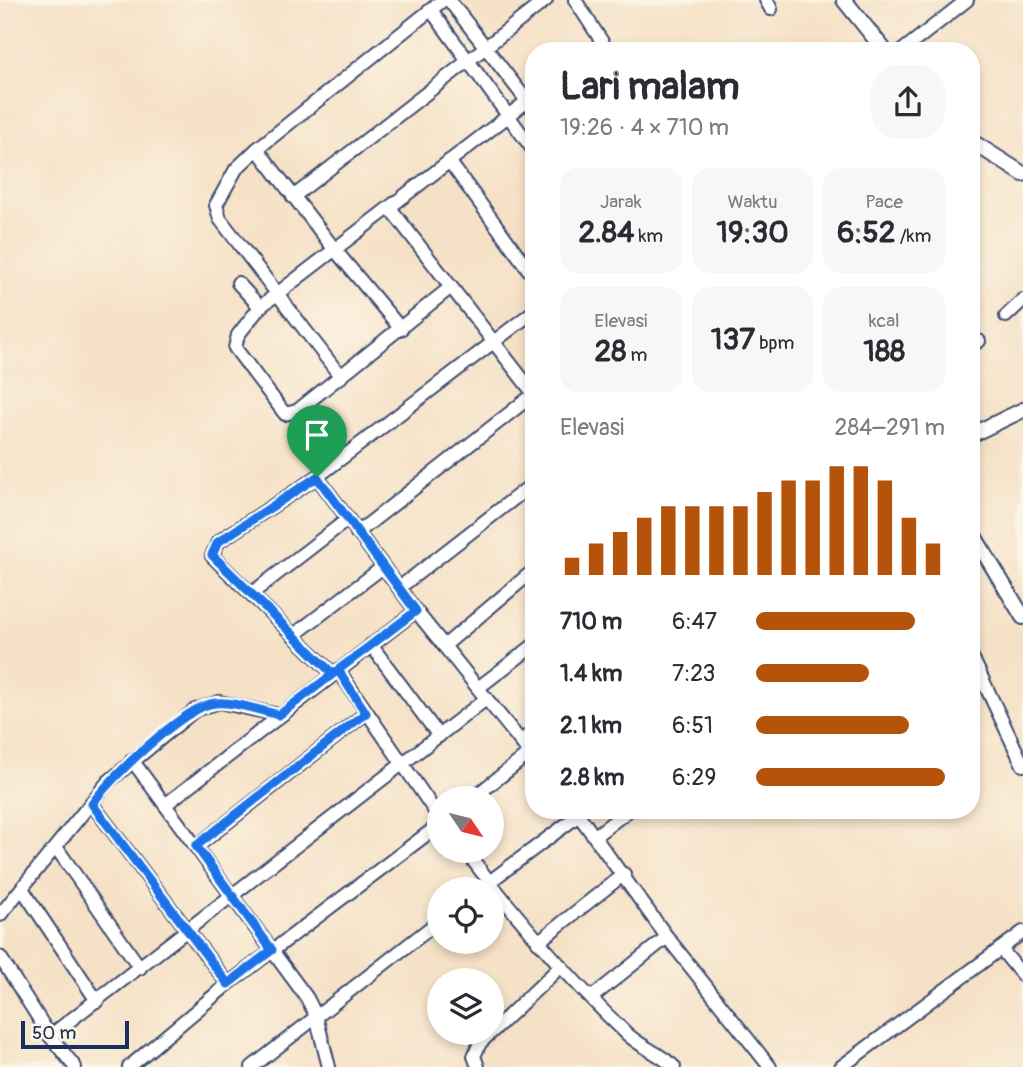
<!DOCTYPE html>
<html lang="id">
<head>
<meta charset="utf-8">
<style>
	body { margin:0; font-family:Pangolin,sans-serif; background:#f7f7f7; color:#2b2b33; height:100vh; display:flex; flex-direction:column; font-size:26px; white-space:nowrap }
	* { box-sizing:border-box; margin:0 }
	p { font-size:23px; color:#7c7c81 }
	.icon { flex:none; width:38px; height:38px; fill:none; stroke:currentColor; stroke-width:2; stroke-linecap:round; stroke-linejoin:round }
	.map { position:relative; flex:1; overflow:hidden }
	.panel { position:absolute; left:525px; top:42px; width:455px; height:777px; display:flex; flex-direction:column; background:#fff; border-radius:28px; box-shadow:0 4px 10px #0003 }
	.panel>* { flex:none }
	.needle { width:46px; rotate:125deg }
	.controls { position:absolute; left:427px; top:786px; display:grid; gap:14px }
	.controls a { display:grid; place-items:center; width:77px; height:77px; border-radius:50%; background:#fff; box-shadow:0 4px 10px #0003; font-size:35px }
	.scale { position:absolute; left:21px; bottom:18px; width:108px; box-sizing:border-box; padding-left:7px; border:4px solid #1b2f5e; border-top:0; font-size:19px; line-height:24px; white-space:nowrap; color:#1b2f5e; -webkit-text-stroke:5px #fcf5e5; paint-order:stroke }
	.pin { position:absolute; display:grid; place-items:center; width:60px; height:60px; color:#fff; margin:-72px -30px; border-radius:50% 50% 50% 0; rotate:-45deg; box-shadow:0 0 7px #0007 }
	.pin .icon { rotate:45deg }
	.round { display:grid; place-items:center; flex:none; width:74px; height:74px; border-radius:28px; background:#f7f7f7 }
	.headline { display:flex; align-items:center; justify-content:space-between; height:119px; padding:0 35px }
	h1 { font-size:38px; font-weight:700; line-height:52px }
	.metrics { display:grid; grid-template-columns:repeat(3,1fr); gap:10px; height:119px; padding:7px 35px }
	.metrics div { display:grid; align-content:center; border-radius:18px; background:#f7f7f7; text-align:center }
	.metrics b { font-size:30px; font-weight:700 }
	.metrics small { font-size:19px; font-weight:400 }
	.metrics p { font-size:19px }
	.chart { height:196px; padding:14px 35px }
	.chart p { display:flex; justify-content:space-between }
	.chart svg { width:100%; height:126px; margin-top:7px; stroke:#b45309; stroke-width:6 }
	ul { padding:0 35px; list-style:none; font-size:23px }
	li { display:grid; grid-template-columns:112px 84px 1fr; align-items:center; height:52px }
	li i { height:18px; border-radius:9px; background:#b45309 }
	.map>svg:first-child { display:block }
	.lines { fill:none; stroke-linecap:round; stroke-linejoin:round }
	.minor-casing { stroke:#3c4a6e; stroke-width:16 }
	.tertiary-casing { stroke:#3c4a6e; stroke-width:18 }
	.minor { stroke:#fff; stroke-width:12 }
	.tertiary { stroke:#fff; stroke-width:14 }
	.route-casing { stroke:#fff; stroke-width:14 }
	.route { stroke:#1a73e8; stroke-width:9 }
</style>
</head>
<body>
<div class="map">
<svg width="1023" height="1067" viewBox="0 0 1023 1067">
	<rect width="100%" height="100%" fill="#fcf5e5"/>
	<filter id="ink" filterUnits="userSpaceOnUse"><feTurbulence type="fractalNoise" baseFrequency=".0143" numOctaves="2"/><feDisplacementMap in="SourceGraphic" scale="14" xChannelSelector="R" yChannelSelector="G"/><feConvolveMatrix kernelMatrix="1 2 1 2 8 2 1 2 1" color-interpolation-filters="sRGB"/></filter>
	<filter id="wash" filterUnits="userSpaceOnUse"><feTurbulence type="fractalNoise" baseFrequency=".00686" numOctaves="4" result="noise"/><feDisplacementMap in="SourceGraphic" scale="28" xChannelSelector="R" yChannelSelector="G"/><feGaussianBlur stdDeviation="1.57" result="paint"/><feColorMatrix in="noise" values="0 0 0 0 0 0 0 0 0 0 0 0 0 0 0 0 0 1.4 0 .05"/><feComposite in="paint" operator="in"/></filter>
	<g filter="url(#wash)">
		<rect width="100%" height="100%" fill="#f5e1c6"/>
	</g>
	<g filter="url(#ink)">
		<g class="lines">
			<defs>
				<g id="minor">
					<path d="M 449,0 L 534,110"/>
					<path d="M 575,0 L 608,51"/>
					<path d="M 766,0 L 771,9"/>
					<path d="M 431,10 L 534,151"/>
					<path d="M 902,51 L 967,0"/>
					<path d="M 257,149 L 335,250 L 401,329"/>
					<path d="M 449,161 L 534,277"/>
					<path d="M 293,197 L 546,0"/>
					<path d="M 390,208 L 534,394"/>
					<path d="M 238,283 L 260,307 L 238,335 L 235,348 L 285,414 L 297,411 L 451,287"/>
					<path d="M 260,307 L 534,96"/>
					<path d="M 534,311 L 317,477 L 416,611 L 534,758"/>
					<path d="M 1006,316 L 1023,300"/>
					<path d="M 971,345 L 979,341"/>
					<path d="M 341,377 L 220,219 L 216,205 L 236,169 L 257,149 L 443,0"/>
					<path d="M 317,477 L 218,542 L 212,556 L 333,674"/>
					<path d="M 357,533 L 534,394"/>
					<path d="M 399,588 L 534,483"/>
					<path d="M 251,594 L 348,519"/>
					<path d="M 294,635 L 383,567"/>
					<path d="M 371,645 L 439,736"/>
					<path d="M 444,646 L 534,570"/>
					<path d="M 971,655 L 1023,765"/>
					<path d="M 338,670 L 439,817"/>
					<path d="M 478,688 L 534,645"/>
					<path d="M 521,741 L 534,731"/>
					<path d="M 132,760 L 307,998 L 316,1016 L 329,1067"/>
					<path d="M 473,798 L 530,753"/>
					<path d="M 92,804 L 228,984"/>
					<path d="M 165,805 L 416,611"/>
					<path d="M 575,810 L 667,937 L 770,1067"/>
					<path d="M 595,836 L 629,810"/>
					<path d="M 56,847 L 140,968"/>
					<path d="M 196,847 L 366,713"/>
					<path d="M 465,850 C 514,915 567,977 626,1033 C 640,1047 660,1053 674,1067"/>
					<path d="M 480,889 L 579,815"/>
					<path d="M 23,890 L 97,1001"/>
					<path d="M 0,915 L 108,782 L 195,710 L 219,702 L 279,715"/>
					<path d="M 538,942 L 624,874"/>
					<path d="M 1001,949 L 1023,976"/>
					<path d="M 0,957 L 50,1036"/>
					<path d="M 591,998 L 667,937"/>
					<path d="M 75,1067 L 50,1036 L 486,699"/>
					<path d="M 129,1067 L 228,984 L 439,825"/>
					<path d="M 252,1067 L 439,921"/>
					<path d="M 478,1067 L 474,1056 L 480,1043 L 561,966"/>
					<path d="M 841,1067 L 1023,932"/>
				</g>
				<g id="tertiary">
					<path d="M 844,0 L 885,51"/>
					<path d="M 971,141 L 1023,174"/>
					<path d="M 971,435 L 1023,410"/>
					<path d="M 971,531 L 1023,617"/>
				</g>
			</defs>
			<use href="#minor" class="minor-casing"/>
			<use href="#tertiary" class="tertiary-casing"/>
			<use href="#minor" class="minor"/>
			<use href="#tertiary" class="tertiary"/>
		</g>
	</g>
	<g class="lines" filter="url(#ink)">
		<defs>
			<path id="route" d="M 317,477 L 416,611 L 338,670 L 366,713 L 196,846 L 272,950 L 228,984 L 92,804 C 110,778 185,706 215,703 C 235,701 260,711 279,715 L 333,674 L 212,555 L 218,542 Z"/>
		</defs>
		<use href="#route" class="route-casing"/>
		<use href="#route" class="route"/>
	</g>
</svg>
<div class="controls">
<a><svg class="needle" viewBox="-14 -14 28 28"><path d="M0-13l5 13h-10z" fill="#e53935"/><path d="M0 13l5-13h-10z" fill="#7c7c81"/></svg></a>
<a><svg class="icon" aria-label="locate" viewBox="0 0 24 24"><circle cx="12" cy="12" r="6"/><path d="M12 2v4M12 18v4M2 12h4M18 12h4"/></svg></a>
<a><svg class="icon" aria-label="layers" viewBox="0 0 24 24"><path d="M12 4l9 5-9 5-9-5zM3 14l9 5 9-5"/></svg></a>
</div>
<div class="scale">50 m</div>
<div class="pin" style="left:317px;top:477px;background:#1e9e55"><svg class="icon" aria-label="arrive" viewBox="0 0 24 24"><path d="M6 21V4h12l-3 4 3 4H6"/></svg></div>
<section class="panel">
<div class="headline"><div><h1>Lari malam</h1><p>19:26 · 4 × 710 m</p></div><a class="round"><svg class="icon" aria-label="share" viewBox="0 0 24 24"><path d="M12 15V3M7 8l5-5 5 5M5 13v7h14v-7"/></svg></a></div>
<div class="metrics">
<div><p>Jarak</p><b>2.84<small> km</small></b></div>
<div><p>Waktu</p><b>19:30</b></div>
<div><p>Pace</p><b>6:52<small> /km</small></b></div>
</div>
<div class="metrics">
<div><p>Elevasi</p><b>28<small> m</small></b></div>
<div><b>137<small> bpm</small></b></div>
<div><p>kcal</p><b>188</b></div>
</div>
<div class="chart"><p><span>Elevasi</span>284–291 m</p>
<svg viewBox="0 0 160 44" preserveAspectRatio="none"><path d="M5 44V38M15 44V33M25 44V29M35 44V24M45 44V20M55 44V20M65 44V20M75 44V20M85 44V15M95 44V11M105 44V11M115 44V6M125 44V6M135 44V11M145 44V24M155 44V33"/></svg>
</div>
<ul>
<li><b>710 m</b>6:47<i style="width:84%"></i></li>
<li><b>1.4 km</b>7:23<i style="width:60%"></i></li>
<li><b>2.1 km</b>6:51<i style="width:81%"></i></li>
<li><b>2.8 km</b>6:29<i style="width:100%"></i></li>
</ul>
</section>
</div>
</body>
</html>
